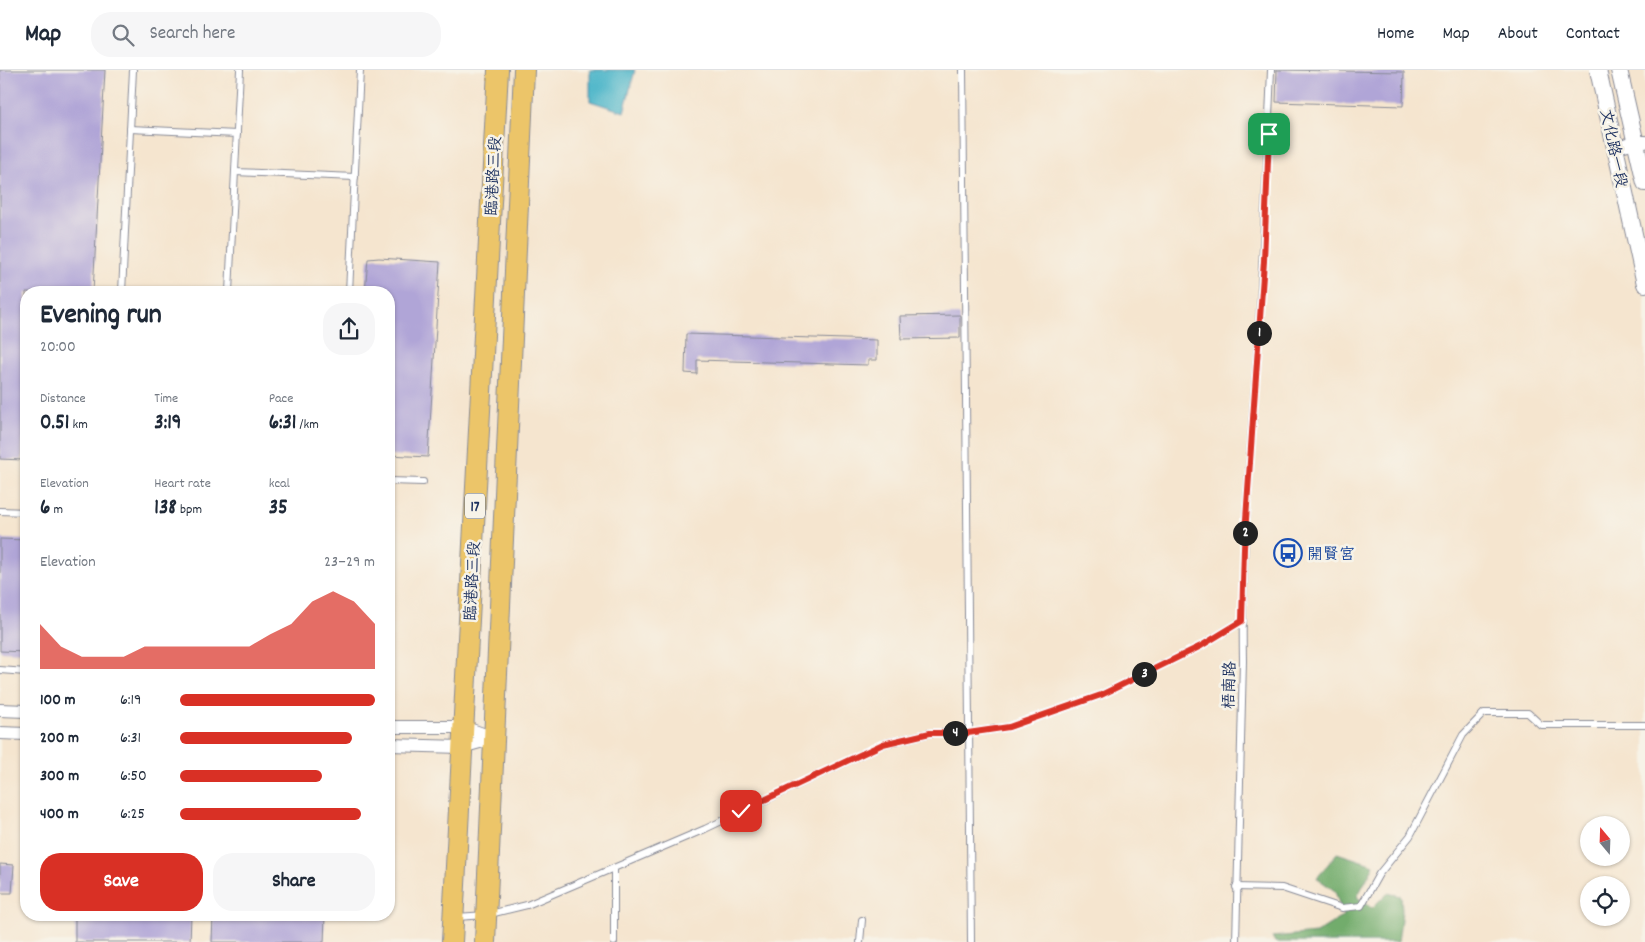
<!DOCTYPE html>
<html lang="en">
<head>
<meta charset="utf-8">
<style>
	body { margin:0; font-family:Dekko,"LXGW WenKai TC",sans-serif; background:#f6f6f7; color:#1f2937; height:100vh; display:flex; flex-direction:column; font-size:19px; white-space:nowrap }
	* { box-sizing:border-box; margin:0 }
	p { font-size:16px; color:#747a83 }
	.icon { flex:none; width:28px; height:28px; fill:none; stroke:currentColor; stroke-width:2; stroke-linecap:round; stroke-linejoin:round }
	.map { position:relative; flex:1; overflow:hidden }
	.sheet { position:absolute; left:20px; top:216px; width:375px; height:635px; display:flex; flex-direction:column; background:#fff; border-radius:20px; box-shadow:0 1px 4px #0004 }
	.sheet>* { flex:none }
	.needle { width:32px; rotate:341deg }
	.fabs { position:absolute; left:1580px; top:746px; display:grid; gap:10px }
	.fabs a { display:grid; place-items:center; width:50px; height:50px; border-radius:50%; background:#fff; box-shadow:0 1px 4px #0004; font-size:25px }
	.pin { position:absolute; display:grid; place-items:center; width:42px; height:42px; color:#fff; margin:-21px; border-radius:10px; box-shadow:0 2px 8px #0006 }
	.km { position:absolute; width:25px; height:25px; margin:-12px; border-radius:50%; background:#222; color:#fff; font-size:14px; line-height:25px; text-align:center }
	.round { display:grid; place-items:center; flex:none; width:52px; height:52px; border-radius:20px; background:#f6f6f7 }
	.headline { display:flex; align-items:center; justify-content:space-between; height:85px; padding:0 20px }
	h1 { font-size:28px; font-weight:700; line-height:38px }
	.metrics { display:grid; grid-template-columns:repeat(3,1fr); gap:8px; height:85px; padding:5px 20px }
	.metrics div { display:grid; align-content:center }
	.metrics b { font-size:21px; font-weight:700 }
	.metrics small { font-size:14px; font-weight:400 }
	.metrics p { font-size:14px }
	.chart { height:140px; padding:10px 20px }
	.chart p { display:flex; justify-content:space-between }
	.chart svg { width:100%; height:90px; margin-top:5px; fill:#d93025; opacity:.7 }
	.action { display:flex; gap:10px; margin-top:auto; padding:10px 20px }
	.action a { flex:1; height:58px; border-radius:20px; background:#d93025; color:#fff; font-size:20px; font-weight:700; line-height:58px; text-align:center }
	.action a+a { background:#f6f6f7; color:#1f2937 }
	ul { padding:0 20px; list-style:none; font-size:16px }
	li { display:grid; grid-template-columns:80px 60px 1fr; align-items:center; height:38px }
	li i { height:12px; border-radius:6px; background:#d93025 }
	header { display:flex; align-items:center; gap:30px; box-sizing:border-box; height:70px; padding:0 25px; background:#fff; border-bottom:1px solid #e0e1e3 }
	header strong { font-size:24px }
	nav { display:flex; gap:28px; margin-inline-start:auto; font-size:18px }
	.search { width:350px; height:45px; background:#f6f6f7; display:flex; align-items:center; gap:12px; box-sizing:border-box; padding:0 18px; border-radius:20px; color:#747a83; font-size:19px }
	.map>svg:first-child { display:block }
	.forest { fill:#72ac6c; stroke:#466e65 }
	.water { fill:#4bb5c9; stroke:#337294 }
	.building { fill:#b0a5d7 }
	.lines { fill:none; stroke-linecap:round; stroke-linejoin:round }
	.service-casing { stroke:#888a96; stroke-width:8 }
	.minor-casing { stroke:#888a96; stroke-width:14 }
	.tertiary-casing { stroke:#888a96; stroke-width:18 }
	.primary-casing { stroke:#888a96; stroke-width:22 }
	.service { stroke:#fff; stroke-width:6 }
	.minor { stroke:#fff; stroke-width:12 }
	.tertiary { stroke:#fff; stroke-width:16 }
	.primary { stroke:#ecc569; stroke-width:20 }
	.route-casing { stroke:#fff; stroke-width:10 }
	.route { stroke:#d93025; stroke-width:6 }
	.labels { text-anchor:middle; stroke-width:5; stroke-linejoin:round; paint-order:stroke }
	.shield { fill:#f7f3e8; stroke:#5d6a87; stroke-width:1 }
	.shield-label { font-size:15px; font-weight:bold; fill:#1b2f5e }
	.street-label { font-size:16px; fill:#1b2f5e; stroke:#f7f3e8 }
	.transit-label { font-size:16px; fill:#164399; stroke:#f7f3e8; text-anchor:start }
</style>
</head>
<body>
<header>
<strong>Map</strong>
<div class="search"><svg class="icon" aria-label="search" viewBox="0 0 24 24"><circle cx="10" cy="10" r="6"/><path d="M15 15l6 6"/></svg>Search here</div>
<nav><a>Home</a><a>Map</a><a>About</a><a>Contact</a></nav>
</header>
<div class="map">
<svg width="1645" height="872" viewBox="0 0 1645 872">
	<rect width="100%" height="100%" fill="#f7f3e8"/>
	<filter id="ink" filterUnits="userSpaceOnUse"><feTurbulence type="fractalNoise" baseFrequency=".02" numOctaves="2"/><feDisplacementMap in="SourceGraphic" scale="10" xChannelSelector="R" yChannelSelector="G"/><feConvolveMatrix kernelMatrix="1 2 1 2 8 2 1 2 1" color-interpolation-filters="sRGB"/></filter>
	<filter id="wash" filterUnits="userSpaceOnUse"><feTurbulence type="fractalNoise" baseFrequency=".0096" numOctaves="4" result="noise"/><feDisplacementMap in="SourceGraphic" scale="20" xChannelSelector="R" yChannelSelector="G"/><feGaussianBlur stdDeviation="1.12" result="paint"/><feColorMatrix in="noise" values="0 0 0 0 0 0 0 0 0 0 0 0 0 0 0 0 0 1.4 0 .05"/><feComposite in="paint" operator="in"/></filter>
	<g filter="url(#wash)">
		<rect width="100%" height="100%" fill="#f5e5cf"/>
		<path class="forest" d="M 1337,783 L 1374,795 L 1357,827 L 1372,838 L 1387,823 L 1401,826 L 1402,841 L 1398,872 L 1275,872 L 1272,867 L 1316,863 L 1343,846 L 1335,821 L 1317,808 Z"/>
		<path class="water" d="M 590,0 L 635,0 L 624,42 L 590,31 Z"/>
		<g id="blocks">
			<g class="building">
				<path d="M 0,0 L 105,0 L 93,222 L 26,222 L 26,368 L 23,368 L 22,390 L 0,389 Z"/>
				<path d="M 1277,0 L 1404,2 L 1403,36 L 1276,32 Z"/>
				<path d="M 379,188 L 440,192 L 428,387 L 389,385 L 389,222 L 365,222 L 368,189 Z"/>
				<path d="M 960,245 L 960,268 L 901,269 L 900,246 Z"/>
				<path d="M 686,264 L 877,270 L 877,290 L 868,290 L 868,295 L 697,290 L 697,304 L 685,303 Z"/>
				<path d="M 0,469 L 26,470 L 26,582 L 0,581 Z"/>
				<path d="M 0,794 L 14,795 L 12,823 L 0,823 Z"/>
				<path d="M 75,845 L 191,845 L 190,872 L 75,872 Z"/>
				<path d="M 213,845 L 325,845 L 324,872 L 212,872 Z"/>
			</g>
		</g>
	</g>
	<g filter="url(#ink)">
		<use href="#blocks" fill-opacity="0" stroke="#888a96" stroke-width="1"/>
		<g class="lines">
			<defs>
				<g id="service">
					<path d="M 963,0 L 971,872"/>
					<path d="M 130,59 L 237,64"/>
					<path d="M 235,102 L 355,107"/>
					<path d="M 122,222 L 133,0"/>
					<path d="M 229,222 L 240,0"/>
					<path d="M 349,222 L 360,0"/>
					<path d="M 389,411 L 423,412"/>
					<path d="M 0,441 L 26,442"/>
					<path d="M 0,600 L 26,602"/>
					<path d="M 1236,817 L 1282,818 L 1342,838 L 1361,836 L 1379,804 L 1410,766 L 1463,665 L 1484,643 L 1528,643 L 1541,655 L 1645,655"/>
					<path d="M 457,847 L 486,845 L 527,835 L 705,759 L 883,674 L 930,663 L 968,663 L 1009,657 L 1101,625 L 1201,576 L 1242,551"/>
					<path d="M 614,872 L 614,798"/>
					<path d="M 860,872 L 862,850"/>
					<path d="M 1236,872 L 1243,591 C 1241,490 1250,389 1257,288 C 1263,192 1267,96 1271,0"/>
				</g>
				<g id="minor">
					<path d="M 1614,78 L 1634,72 L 1645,72"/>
					<path d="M 0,640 L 26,641"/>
					<path d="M 389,657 L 463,657 L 494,668"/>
					<path d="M 0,663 L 26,664"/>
					<path d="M 389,675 L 462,677 L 494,668"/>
				</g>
				<g id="tertiary">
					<path d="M 1598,0 L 1645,214"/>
					<path d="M 1619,0 L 1645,113"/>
				</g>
				<g id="primary">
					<path d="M 452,872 L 498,0"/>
					<path d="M 485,872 L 524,0"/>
				</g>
			</defs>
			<use href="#service" class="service-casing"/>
			<use href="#minor" class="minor-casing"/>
			<use href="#tertiary" class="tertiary-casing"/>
			<use href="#primary" class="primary-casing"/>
			<use href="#service" class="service"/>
			<use href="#minor" class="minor"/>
			<use href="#tertiary" class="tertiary"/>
			<use href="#primary" class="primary"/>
		</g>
	</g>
	<g class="lines" filter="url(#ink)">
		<defs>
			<path id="route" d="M 741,741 L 883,674 L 930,663 L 968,663 L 1009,657 L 1101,625 L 1201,576 L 1242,551 L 1244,478 L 1264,191 L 1269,64"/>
		</defs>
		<use href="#route" class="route-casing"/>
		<use href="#route" class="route"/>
	</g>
	<defs>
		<symbol id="bus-ring" viewBox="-11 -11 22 22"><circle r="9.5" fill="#f7f3e8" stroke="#1a4fb4" stroke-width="1.5"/><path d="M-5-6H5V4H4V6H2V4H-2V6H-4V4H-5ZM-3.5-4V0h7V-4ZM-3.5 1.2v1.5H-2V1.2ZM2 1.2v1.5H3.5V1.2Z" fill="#1a4fb4"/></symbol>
	</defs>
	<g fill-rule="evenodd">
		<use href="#bus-ring" x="1272" y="467" width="32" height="32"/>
	</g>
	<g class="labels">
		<rect class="shield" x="465" y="423.5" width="20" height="25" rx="4"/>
		<g class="shield-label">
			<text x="475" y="441">17</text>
		</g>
		<g class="street-label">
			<text transform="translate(1615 78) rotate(78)" y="6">文化路一段</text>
			<text transform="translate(492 106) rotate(-87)" y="6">臨港路三段</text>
			<text transform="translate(471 511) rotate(-87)" y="6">臨港路三段</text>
			<text transform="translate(1228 615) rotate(-88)" y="6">梧南路</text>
		</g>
		<g class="transit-label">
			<text x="1307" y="489">開賢宮</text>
		</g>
	</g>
</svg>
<div class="fabs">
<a><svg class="needle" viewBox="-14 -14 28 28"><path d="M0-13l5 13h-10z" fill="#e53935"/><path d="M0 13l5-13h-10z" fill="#747a83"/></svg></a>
<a><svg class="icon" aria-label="locate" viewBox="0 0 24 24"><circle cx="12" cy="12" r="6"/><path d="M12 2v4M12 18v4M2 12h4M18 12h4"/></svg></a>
</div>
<div class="pin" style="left:1269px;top:64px;background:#1e9e55"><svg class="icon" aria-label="arrive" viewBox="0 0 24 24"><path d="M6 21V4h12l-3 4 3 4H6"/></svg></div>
<div class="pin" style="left:741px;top:741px;background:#d93025"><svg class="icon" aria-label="check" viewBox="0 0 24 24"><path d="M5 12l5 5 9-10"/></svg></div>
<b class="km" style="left:1259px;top:263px">1</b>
<b class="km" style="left:1245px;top:463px">2</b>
<b class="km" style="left:1144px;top:604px">3</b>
<b class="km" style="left:955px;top:663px">4</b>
<section class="sheet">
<div class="headline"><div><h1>Evening run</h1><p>20:00</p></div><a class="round"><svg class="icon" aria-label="share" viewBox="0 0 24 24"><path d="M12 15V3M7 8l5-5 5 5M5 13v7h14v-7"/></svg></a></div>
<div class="metrics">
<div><p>Distance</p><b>0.51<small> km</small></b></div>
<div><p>Time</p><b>3:19</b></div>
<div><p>Pace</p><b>6:31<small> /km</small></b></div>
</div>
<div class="metrics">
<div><p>Elevation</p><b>6<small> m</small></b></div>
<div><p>Heart rate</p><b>138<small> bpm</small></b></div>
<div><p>kcal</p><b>35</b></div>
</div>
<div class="chart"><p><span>Elevation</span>23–29 m</p>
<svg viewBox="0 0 160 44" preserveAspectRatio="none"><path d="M0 44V22L10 33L20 38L30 38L40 38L50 33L60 33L70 33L80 33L90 33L100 33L110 27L120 22L130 11L140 6L150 11L160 22V44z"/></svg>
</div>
<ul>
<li><b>100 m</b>6:19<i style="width:100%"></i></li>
<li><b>200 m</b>6:31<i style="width:88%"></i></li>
<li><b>300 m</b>6:50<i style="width:73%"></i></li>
<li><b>400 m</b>6:25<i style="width:93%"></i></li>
</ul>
<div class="action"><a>Save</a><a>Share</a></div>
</section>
</div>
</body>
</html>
